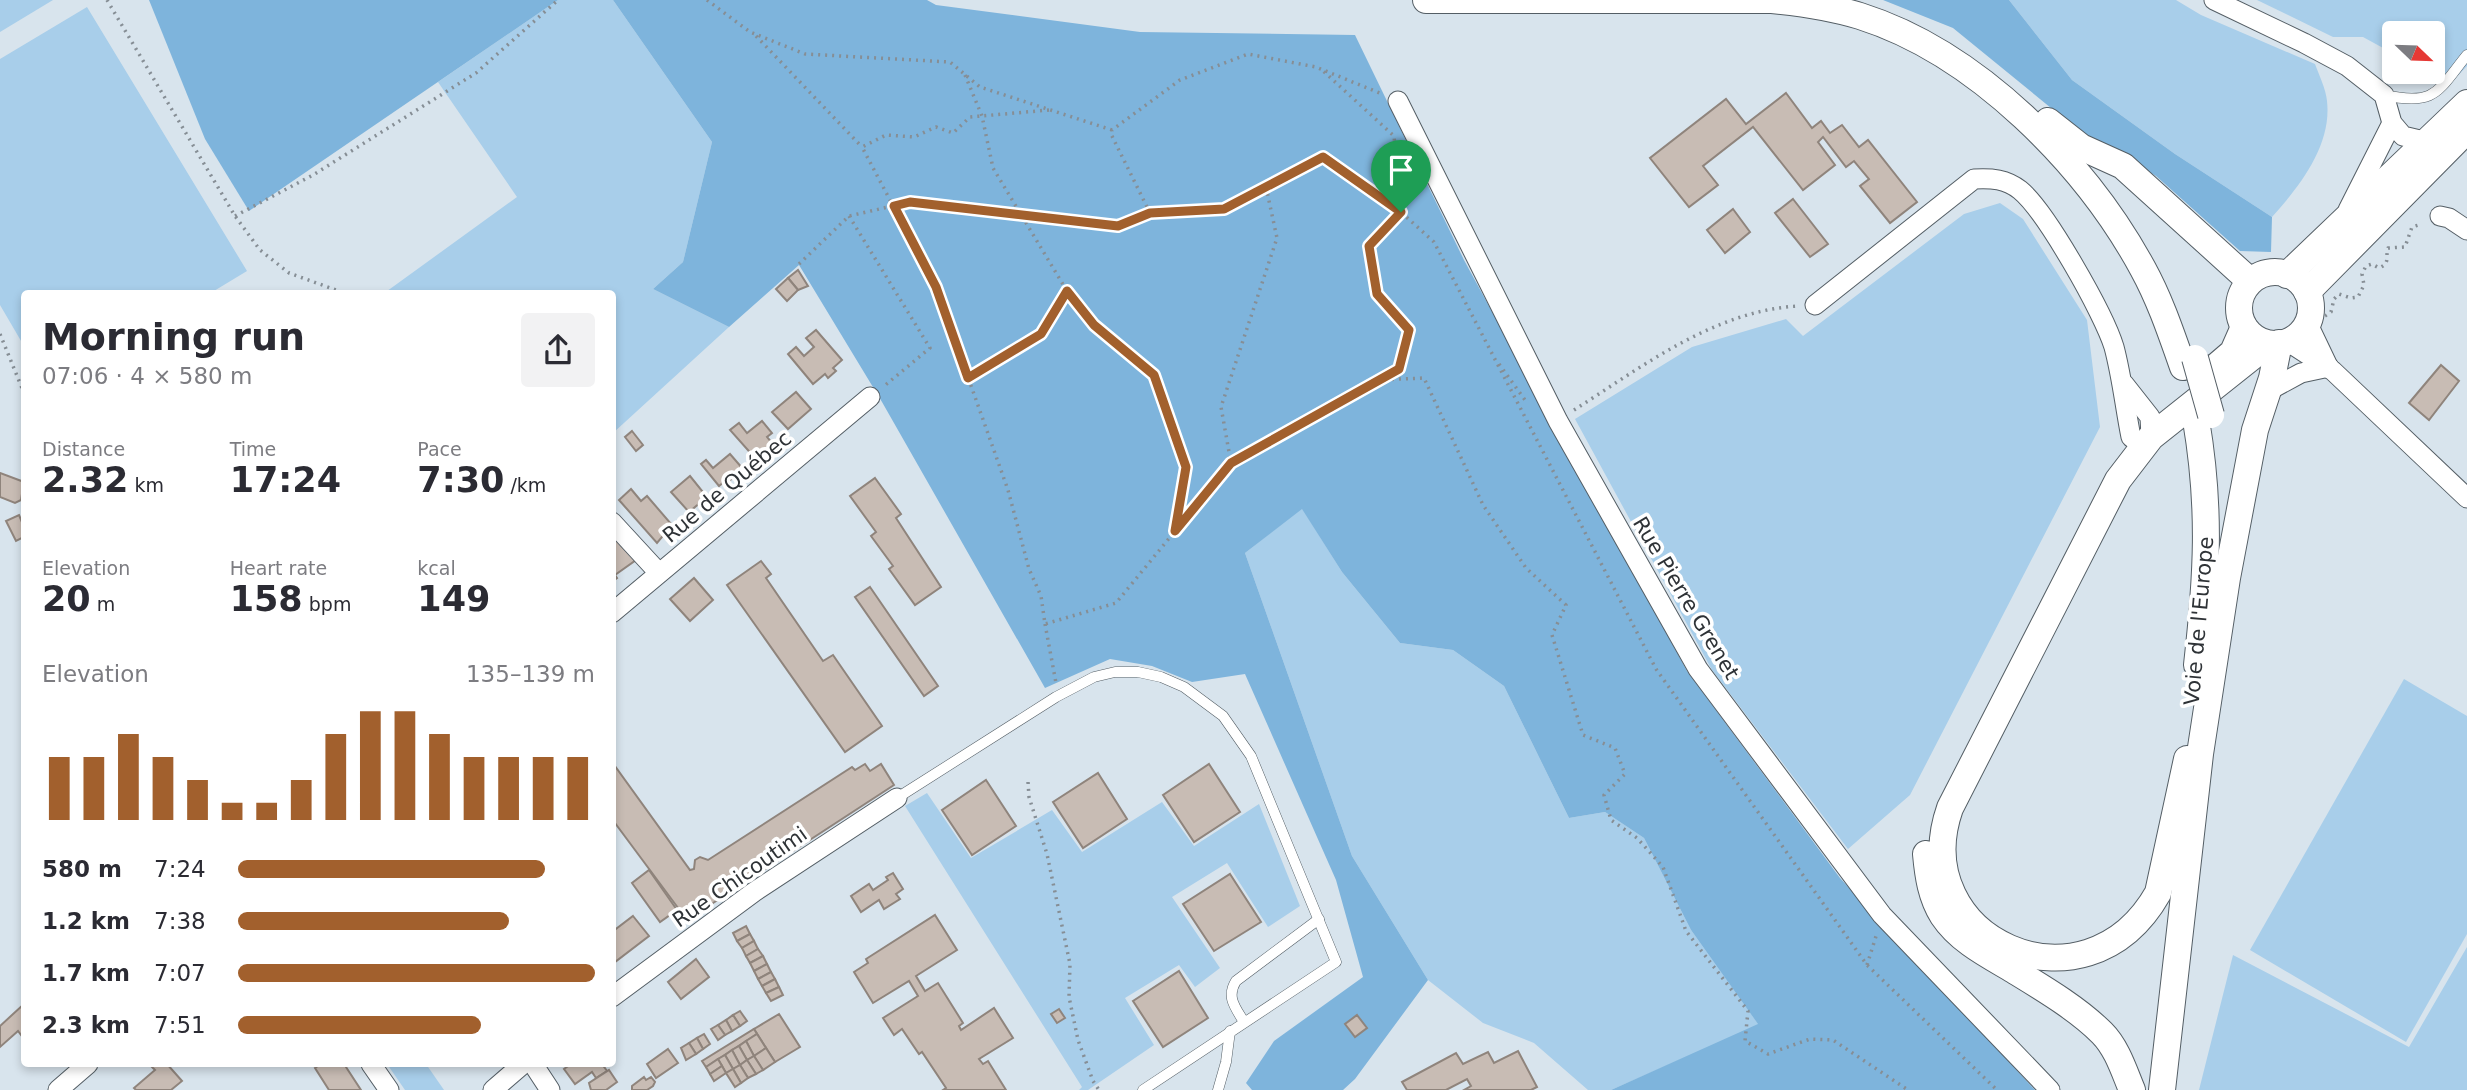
<!DOCTYPE html>
<html lang="en">
<head>
<meta charset="utf-8">
<style>
	body { margin:0; font-family:"DejaVu Sans",sans-serif; background:#f2f2f3; color:#2b2b33; height:100vh; display:flex; flex-direction:column; font-size:26px; white-space:nowrap }
	* { box-sizing:border-box; margin:0 }
	p { font-size:23px; color:#7c7c81 }
	.icon { flex:none; width:38px; height:38px; fill:none; stroke:currentColor; stroke-width:2; stroke-linecap:round; stroke-linejoin:round }
	.map { position:relative; flex:1; overflow:hidden }
	.drawer { position:absolute; left:21px; top:290px; width:595px; height:777px; display:flex; flex-direction:column; background:#fff; border-radius:7px; box-shadow:0 4px 10px #0003 }
	.drawer>* { flex:none }
	.needle { width:46px; rotate:113deg }
	.buttons { position:absolute; left:2382px; top:21px; display:grid; gap:14px }
	.buttons a { display:grid; place-items:center; width:63px; height:63px; border-radius:7px; background:#fff; box-shadow:0 4px 10px #0003; font-size:35px }
	.pin { position:absolute; display:grid; place-items:center; width:60px; height:60px; color:#fff; margin:-72px -30px; border-radius:50% 50% 50% 0; rotate:-45deg; box-shadow:0 0 7px #0007 }
	.pin .icon { rotate:45deg }
	.round { display:grid; place-items:center; flex:none; width:74px; height:74px; border-radius:7px; background:#f2f2f3 }
	.headline { display:flex; align-items:center; justify-content:space-between; height:119px; padding:0 21px }
	h1 { font-size:38px; font-weight:700; line-height:52px }
	.metrics { display:grid; grid-template-columns:repeat(3,1fr); gap:10px; height:119px; padding:7px 21px }
	.metrics div { display:grid; align-content:center }
	.metrics b { font-size:35px; font-weight:700 }
	.metrics small { font-size:19px; font-weight:400 }
	.metrics p { font-size:19px }
	.chart { height:196px; padding:14px 21px }
	.chart p { display:flex; justify-content:space-between }
	.chart svg { width:100%; height:126px; margin-top:7px; stroke:#a2602d; stroke-width:6 }
	ul { padding:0 21px; list-style:none; font-size:23px }
	li { display:grid; grid-template-columns:112px 84px 1fr; align-items:center; height:52px }
	li i { height:18px; border-radius:9px; background:#a2602d }
	.map>svg:first-child { display:block }
	.green { fill:#a8ceea }
	.forest { fill:#7eb4dc }
	.building { fill:#c8bcb4; stroke:#8f847c; stroke-width:2 }
	.lines { fill:none; stroke-linecap:round; stroke-linejoin:round }
	.lane-casing { stroke:#545e65; stroke-width:11 }
	.street-casing { stroke:#545e65; stroke-width:21 }
	.secondary-casing { stroke:#545e65; stroke-width:28 }
	.path { stroke:#868e95; stroke-width:3.5; stroke-dasharray:2 5; stroke-linecap:butt }
	.lane { stroke:#fff; stroke-width:10 }
	.street { stroke:#fff; stroke-width:19 }
	.secondary { stroke:#fff; stroke-width:26 }
	.secondary-bridge-casing { stroke:#545e65; stroke-width:28; stroke-linecap:butt }
	.secondary-bridge { stroke:#fff; stroke-width:26 }
	.route-casing { stroke:#fff; stroke-width:14 }
	.route { stroke:#a2602d; stroke-width:9 }
	.labels { text-anchor:middle; stroke-width:7; stroke-linejoin:round; paint-order:stroke }
	.street-label { font-size:21px; fill:#2e3236; stroke:#fff }
</style>
</head>
<body>
<div class="map">
<svg width="2467" height="1090" viewBox="0 0 2467 1090">
	<rect width="100%" height="100%" fill="#d8e4ed"/>
	<g class="green">
		<path d="M 0,0 L 53,0 L 0,32 Z"/>
		<path d="M 558,0 L 613,0 L 712,142 L 683,262 L 653,289 L 729,327 L 613,433 L 612,294 L 383,294 L 517,197 L 438,82 Z"/>
		<path d="M 2009,0 L 2176,0 L 2201,15 L 2315,64 C 2319,75 2326,89 2327,101 C 2332,145 2300,186 2272,217 L 2175,154 L 2072,80 Z"/>
		<path d="M 2257,0 L 2467,0 L 2467,66 L 2450,84 L 2427,72 L 2432,72 L 2432,33 L 2394,33 L 2394,54 L 2363,37 L 2333,37 Z"/>
		<path d="M 87,7 L 247,271 L 209,294 L 24,294 L 24,346 L 0,305 L 0,59 Z"/>
		<path d="M 2000,203 L 2023,219 L 2087,320 L 2100,427 L 1910,795 L 1848,849 L 1712,670 L 1575,419 L 1692,347 L 1786,319 L 1803,336 L 1964,214 Z"/>
		<path d="M 1302,508 L 1342,572 L 1400,643 L 1453,650 L 1504,686 L 1569,818 L 1605,812 L 1644,838 L 1691,930 L 1759,1025 L 1611,1090 L 1588,1090 L 1534,1043 L 1483,1023 L 1428,980 L 1352,856 L 1245,553 Z"/>
		<path d="M 2404,679 L 2467,716 L 2467,934 L 2406,1042 L 2250,950 Z"/>
		<path d="M 927,793 L 971,858 L 1052,810 L 1082,852 L 1162,802 L 1194,846 L 1259,804 L 1300,906 L 1268,927 L 1227,863 L 1172,897 L 1220,968 L 1195,987 L 1179,965 L 1125,998 L 1154,1045 L 1088,1090 L 1079,1090 L 1082,1087 L 905,806 Z"/>
		<path d="M 2467,947 L 2467,1090 L 2199,1090 L 2233,955 L 2409,1047 Z"/>
		<path d="M 387,1064 L 426,1064 L 444,1090 L 405,1090 Z"/>
	</g>
	<g class="forest">
		<path d="M 149,0 L 558,0 L 249,211 L 205,139 Z"/>
		<path d="M 613,0 L 927,0 L 936,5 L 1140,32 L 1355,35 L 1464,260 L 1687,671 L 1840,878 L 2035,1090 L 1611,1090 L 1758,1024 L 1691,930 L 1644,838 L 1605,812 L 1569,818 L 1504,686 L 1453,650 L 1400,643 L 1342,572 L 1302,509 L 1245,553 L 1352,856 L 1428,980 L 1355,1079 L 1343,1090 L 1252,1090 L 1246,1083 L 1274,1041 L 1363,977 L 1336,880 L 1245,674 L 1192,682 L 1152,666 L 1110,659 L 1045,688 L 882,402 L 799,265 L 729,327 L 653,289 L 683,262 L 712,142 Z"/>
		<path d="M 1883,0 L 2009,0 L 2072,80 L 2175,154 L 2272,217 L 2271,252 L 2240,251 L 2156,176 L 2096,140 L 2089,139 L 1953,28 Z"/>
	</g>
	<g class="building">
		<path d="M 1786,93 L 1812,128 L 1821,121 L 1830,133 L 1842,125 L 1859,147 L 1868,140 L 1917,202 L 1890,223 L 1860,186 L 1869,179 L 1854,161 L 1846,167 L 1823,137 L 1818,142 L 1835,165 L 1803,190 L 1753,127 L 1703,166 L 1718,185 L 1689,207 L 1650,158 L 1726,99 L 1746,124 Z"/>
		<path d="M 1793,199 L 1828,244 L 1810,257 L 1775,213 Z"/>
		<path d="M 1733,209 L 1750,232 L 1725,253 L 1707,230 Z"/>
		<path d="M 798,270 L 808,286 L 798,290 L 788,278 Z"/>
		<path d="M 788,278 L 798,290 L 787,301 L 776,289 Z"/>
		<path d="M 816,330 L 842,360 L 833,368 L 836,371 L 828,378 L 825,374 L 813,384 L 788,354 L 796,347 L 804,356 L 814,347 L 806,338 Z"/>
		<path d="M 2441,365 L 2459,381 L 2429,420 L 2409,403 Z"/>
		<path d="M 796,392 L 811,409 L 788,429 L 772,412 Z"/>
		<path d="M 762,421 L 772,433 L 767,437 L 772,443 L 755,458 L 730,430 L 739,423 L 747,433 Z"/>
		<path d="M 632,431 L 643,445 L 636,451 L 625,437 Z"/>
		<path d="M 730,454 L 743,469 L 727,483 L 725,481 L 719,486 L 701,464 L 706,460 L 713,468 Z"/>
		<path d="M 0,473 L 24,482 L 21,500 L 15,503 L 0,497 Z"/>
		<path d="M 690,476 L 707,497 L 689,512 L 671,492 Z"/>
		<path d="M 875,478 L 901,514 L 896,518 L 941,587 L 915,605 L 889,569 L 893,566 L 871,536 L 876,532 L 850,496 Z"/>
		<path d="M 631,489 L 641,501 L 647,496 L 672,525 L 657,543 L 619,500 Z"/>
		<path d="M 19,515 L 24,527 L 24,537 L 16,541 L 6,521 Z"/>
		<path d="M 612,533 L 636,560 L 615,575 L 617,578 L 612,582 Z"/>
		<path d="M 761,561 L 771,574 L 766,578 L 823,661 L 833,655 L 882,726 L 845,752 L 727,585 Z"/>
		<path d="M 694,578 L 713,600 L 690,621 L 670,599 Z"/>
		<path d="M 870,587 L 938,686 L 924,696 L 855,597 Z"/>
		<path d="M 612,762 L 690,870 L 694,869 L 695,860 L 700,857 L 708,860 L 852,767 L 855,770 L 865,764 L 870,771 L 881,764 L 894,785 L 687,920 L 612,819 Z"/>
		<path d="M 1209,764 L 1240,812 L 1194,842 L 1163,795 Z"/>
		<path d="M 1098,773 L 1127,819 L 1083,848 L 1053,802 Z"/>
		<path d="M 986,780 L 1016,826 L 972,855 L 942,810 Z"/>
		<path d="M 649,870 L 677,910 L 660,922 L 632,883 Z"/>
		<path d="M 893,873 L 903,889 L 896,894 L 900,899 L 884,909 L 879,900 L 861,912 L 851,896 L 869,884 L 873,890 L 888,880 L 886,877 Z"/>
		<path d="M 1230,874 L 1261,922 L 1214,951 L 1183,904 Z"/>
		<path d="M 935,915 L 957,950 L 916,976 L 925,991 L 938,983 L 963,1023 L 959,1026 L 961,1030 L 994,1008 L 1013,1038 L 979,1059 L 983,1064 L 988,1061 L 1006,1090 L 943,1090 L 946,1088 L 922,1052 L 919,1054 L 902,1029 L 894,1035 L 883,1018 L 918,996 L 909,981 L 873,1003 L 854,972 L 868,963 L 866,959 Z"/>
		<path d="M 633,916 L 649,936 L 615,962 L 612,932 Z"/>
		<path d="M 746,926 L 750,934 L 737,941 L 733,933 Z"/>
		<path d="M 750,934 L 754,941 L 742,948 L 737,941 Z"/>
		<path d="M 754,941 L 758,949 L 746,956 L 742,948 Z"/>
		<path d="M 758,949 L 763,956 L 750,963 L 746,956 Z"/>
		<path d="M 763,956 L 767,964 L 754,971 L 750,963 Z"/>
		<path d="M 696,959 L 709,977 L 681,999 L 668,982 Z"/>
		<path d="M 767,964 L 771,972 L 758,979 L 754,971 Z"/>
		<path d="M 1179,971 L 1208,1018 L 1163,1047 L 1133,1001 Z"/>
		<path d="M 771,972 L 775,979 L 762,986 L 758,979 Z"/>
		<path d="M 775,979 L 779,987 L 766,993 L 762,986 Z"/>
		<path d="M 779,987 L 783,995 L 771,1001 L 766,993 Z"/>
		<path d="M 24,1004 L 24,1039 L 18,1031 L 0,1047 L 0,1026 Z"/>
		<path d="M 1059,1009 L 1065,1018 L 1057,1023 L 1051,1014 Z"/>
		<path d="M 740,1011 L 747,1021 L 740,1026 L 733,1015 Z"/>
		<path d="M 779,1014 L 800,1047 L 775,1062 L 754,1029 Z"/>
		<path d="M 733,1015 L 740,1026 L 732,1031 L 726,1020 Z"/>
		<path d="M 1357,1015 L 1367,1028 L 1355,1037 L 1345,1024 Z"/>
		<path d="M 726,1020 L 732,1031 L 725,1035 L 718,1025 Z"/>
		<path d="M 718,1025 L 725,1035 L 718,1040 L 711,1029 Z"/>
		<path d="M 754,1029 L 757,1034 L 706,1067 L 702,1061 Z"/>
		<path d="M 704,1034 L 710,1044 L 703,1049 L 697,1038 Z"/>
		<path d="M 757,1034 L 766,1048 L 754,1056 L 746,1041 Z"/>
		<path d="M 697,1038 L 703,1049 L 696,1054 L 689,1043 Z"/>
		<path d="M 746,1041 L 754,1056 L 747,1060 L 739,1046 Z"/>
		<path d="M 689,1043 L 696,1054 L 686,1060 L 681,1048 Z"/>
		<path d="M 739,1046 L 747,1060 L 740,1065 L 732,1050 Z"/>
		<path d="M 766,1048 L 775,1062 L 763,1070 L 754,1056 Z"/>
		<path d="M 668,1049 L 678,1063 L 656,1078 L 647,1064 Z"/>
		<path d="M 732,1050 L 740,1065 L 733,1069 L 725,1055 Z"/>
		<path d="M 1518,1051 L 1537,1087 L 1531,1090 L 1464,1090 L 1471,1086 L 1467,1079 L 1446,1090 L 1407,1090 L 1402,1082 L 1456,1053 L 1463,1064 L 1488,1052 L 1494,1063 Z"/>
		<path d="M 725,1055 L 733,1069 L 726,1073 L 718,1059 Z"/>
		<path d="M 754,1056 L 763,1070 L 756,1074 L 747,1060 Z"/>
		<path d="M 718,1059 L 722,1066 L 710,1074 L 706,1067 Z"/>
		<path d="M 747,1060 L 756,1074 L 748,1078 L 740,1065 Z"/>
		<path d="M 155,1064 L 167,1064 L 182,1081 L 171,1090 L 136,1090 L 134,1088 L 155,1070 L 152,1067 Z"/>
		<path d="M 321,1064 L 344,1064 L 361,1090 L 329,1090 L 315,1068 Z"/>
		<path d="M 571,1064 L 602,1064 L 607,1071 L 596,1078 L 592,1072 L 575,1084 L 564,1069 Z"/>
		<path d="M 740,1065 L 748,1078 L 741,1083 L 733,1069 Z"/>
		<path d="M 722,1066 L 726,1073 L 714,1081 L 710,1074 Z"/>
		<path d="M 733,1069 L 741,1083 L 735,1087 L 726,1073 Z"/>
		<path d="M 609,1070 L 617,1082 L 606,1090 L 591,1090 L 589,1083 Z"/>
		<path d="M 644,1077 L 646,1080 L 651,1077 L 655,1082 L 653,1086 L 647,1090 L 632,1090 L 632,1086 Z"/>
	</g>
	<g class="lines">
		<defs>
			<g id="lane">
				<path d="M 2384,95 C 2436,106 2437,92 2467,55"/>
				<path d="M 897,798 L 1056,697 L 1094,677 L 1115,672 L 1138,672 L 1161,677 L 1184,687 L 1223,716 L 1251,756 L 1336,962 L 1143,1090"/>
				<path d="M 1244,1022 C 1235,1007 1226,997 1236,981 L 1319,919"/>
				<path d="M 1218,1090 L 1226,1062 L 1230,1031"/>
			</g>
			<g id="street">
				<path d="M 2214,0 L 2304,43 L 2347,66 L 2384,95 L 2392,123 L 2403,136 L 2428,142"/>
				<path d="M 1398,101 L 1558,421 L 1698,669 L 1882,915 L 2050,1090"/>
				<path d="M 2348,210 L 2392,123"/>
				<path d="M 2440,216 L 2449,218 L 2467,230"/>
				<path d="M 1815,305 L 1974,179 C 1992,178 2006,179 2020,190 C 2046,211 2104,314 2114,347 C 2122,377 2125,407 2131,437 L 2142,446"/>
				<path d="M 2307,322 L 2328,366"/>
				<path d="M 2287,341 L 2333,371 L 2467,498"/>
				<path d="M 2124,384 L 2150,417 L 2151,437"/>
				<path d="M 2266,392 L 2301,373 L 2329,367"/>
				<path d="M 612,522 L 659,573"/>
				<path d="M 612,613 L 870,397"/>
				<path d="M 612,997 L 754,892 L 897,798"/>
				<path d="M 371,1064 L 389,1090"/>
				<path d="M 533,1064 L 550,1090"/>
				<path d="M 58,1090 L 88,1064"/>
				<path d="M 493,1090 L 523,1064"/>
			</g>
			<g id="secondary">
				<path d="M 1426,0 L 1772,0 C 1802,3 1831,7 1860,16 C 1977,53 2086,164 2143,269 C 2160,300 2171,333 2183,367"/>
				<path d="M 2048,121 L 2081,147 L 2123,166 L 2250,281"/>
				<circle cx="2275" cy="308" r="36"/>
				<path d="M 2287,275 L 2467,103"/>
				<path d="M 2307,292 L 2467,130"/>
				<path d="M 2212,370 L 2233,352 L 2244,327"/>
				<path d="M 2196,420 C 2211,508 2207,576 2197,665"/>
				<path d="M 2187,759 L 2158,893 C 2085,1022 1904,939 1950,808 L 2118,480 L 2151,437 L 2268,344"/>
				<path d="M 1926,854 C 1928,876 1931,897 1943,916 C 1959,940 1986,954 2010,968 C 2041,987 2077,1008 2102,1033 C 2117,1048 2124,1071 2132,1090"/>
				<path d="M 2162,1090 L 2200,754 L 2227,578 L 2255,430 L 2272,378 L 2279,343"/>
			</g>
		</defs>
		<use href="#lane" class="lane-casing"/>
		<use href="#street" class="street-casing"/>
		<use href="#secondary" class="secondary-casing"/>
		<g class="path">
			<path d="M 107,0 L 235,216 L 260,250 L 289,273 L 347,294"/>
			<path d="M 707,0 L 750,32 L 805,54 L 950,62 L 980,87 L 1112,130"/>
			<path d="M 756,36 L 862,147"/>
			<path d="M 965,75 L 982,116 L 993,168 L 1067,291 L 1094,325 L 1154,375 L 1186,466 L 1175,529"/>
			<path d="M 1049,110 L 970,117 L 953,133 L 936,127 L 914,137 L 886,135 L 862,147 L 936,287 L 1008,490 L 1029,569 L 1041,596 L 1045,624 L 1116,603 L 1231,463"/>
			<path d="M 1266,187 L 1277,238 L 1221,407 L 1231,463 L 1399,369 L 1409,330 L 1377,294 L 1369,246 L 1401,212 L 1394,136 L 1321,69"/>
			<path d="M 1150,213 L 1111,134 L 1112,130 L 1180,80 L 1248,54 L 1316,67 L 1382,94"/>
			<path d="M 235,216 L 313,175 L 476,73 L 558,0"/>
			<path d="M 849,216 L 930,348 L 883,387"/>
			<path d="M 799,264 L 849,216 L 910,202 L 1118,226 L 1150,213 L 1224,209 L 1323,157 L 1392,204 L 1434,242 L 1656,669 L 1867,965 L 1997,1090"/>
			<path d="M 2325,316 L 2331,312 L 2334,299 L 2339,294 L 2351,298 L 2358,297 L 2364,285 L 2362,274 L 2366,266 L 2372,264 L 2379,268 C 2391,263 2385,257 2388,248 L 2405,247 L 2412,227 L 2422,224"/>
			<path d="M 0,334 L 24,393"/>
			<path d="M 1499,364 L 1525,400"/>
			<path d="M 968,378 L 1041,334 L 1067,291"/>
			<path d="M 1378,380 L 1424,378 L 1483,505 L 1526,568 L 1566,605 L 1552,635 L 1583,735 L 1615,748 L 1625,774 L 1604,795 L 1611,820 L 1637,838 L 1663,867 L 1686,931 L 1748,1011 L 1745,1041 L 1768,1054 L 1810,1039 L 1833,1040 L 1908,1090"/>
			<path d="M 1574,410 C 1642,367 1715,310 1799,306"/>
			<path d="M 1045,624 L 1056,683"/>
			<path d="M 1028,782 L 1029,797 L 1047,854 L 1070,964 L 1069,997 L 1078,1040 L 1093,1081 L 1099,1090"/>
			<path d="M 1867,965 L 1877,933"/>
		</g>
		<use href="#lane" class="lane"/>
		<use href="#street" class="street"/>
		<use href="#secondary" class="secondary"/>
		<defs>
			<path id="secondary-bridge" d="M 2195,358 L 2211,415"/>
		</defs>
		<use href="#secondary-bridge" class="secondary-bridge-casing"/>
		<use href="#secondary-bridge" class="secondary-bridge"/>
	</g>
	<g class="lines">
		<defs>
			<path id="route" d="M 1323,157 L 1401,212 L 1369,246 L 1377,294 L 1409,330 L 1399,369 L 1231,463 L 1175,531 L 1186,467 L 1154,375 L 1094,325 L 1067,291 L 1041,334 L 968,378 L 936,287 L 894,206 L 910,202 L 1118,226 L 1150,213 L 1224,209 Z"/>
		</defs>
		<use href="#route" class="route-casing"/>
		<use href="#route" class="route"/>
	</g>
	<g class="labels">
		<g class="street-label">
			<text transform="translate(727 487) rotate(-40)" y="7">Rue de Québec</text>
			<text transform="translate(1686 598) rotate(59)" y="7">Rue Pierre Grenet</text>
			<text transform="translate(2199 621) rotate(-85)" y="7">Voie de l'Europe</text>
			<text transform="translate(740 877) rotate(-35)" y="7">Rue Chicoutimi</text>
		</g>
	</g>
</svg>
<div class="buttons">
<a><svg class="needle" viewBox="-14 -14 28 28"><path d="M0-13l5 13h-10z" fill="#e53935"/><path d="M0 13l5-13h-10z" fill="#7c7c81"/></svg></a>
</div>
<div class="pin" style="left:1401px;top:212px;background:#1e9e55"><svg class="icon" aria-label="arrive" viewBox="0 0 24 24"><path d="M6 21V4h12l-3 4 3 4H6"/></svg></div>
<section class="drawer">
<div class="headline"><div><h1>Morning run</h1><p>07:06 · 4 × 580 m</p></div><a class="round"><svg class="icon" aria-label="share" viewBox="0 0 24 24"><path d="M12 15V3M7 8l5-5 5 5M5 13v7h14v-7"/></svg></a></div>
<div class="metrics">
<div><p>Distance</p><b>2.32<small> km</small></b></div>
<div><p>Time</p><b>17:24</b></div>
<div><p>Pace</p><b>7:30<small> /km</small></b></div>
</div>
<div class="metrics">
<div><p>Elevation</p><b>20<small> m</small></b></div>
<div><p>Heart rate</p><b>158<small> bpm</small></b></div>
<div><p>kcal</p><b>149</b></div>
</div>
<div class="chart"><p><span>Elevation</span>135–139 m</p>
<svg viewBox="0 0 160 44" preserveAspectRatio="none"><path d="M5 44V22M15 44V22M25 44V14M35 44V22M45 44V30M55 44V38M65 44V38M75 44V30M85 44V14M95 44V6M105 44V6M115 44V14M125 44V22M135 44V22M145 44V22M155 44V22"/></svg>
</div>
<ul>
<li><b>580 m</b>7:24<i style="width:86%"></i></li>
<li><b>1.2 km</b>7:38<i style="width:76%"></i></li>
<li><b>1.7 km</b>7:07<i style="width:100%"></i></li>
<li><b>2.3 km</b>7:51<i style="width:68%"></i></li>
</ul>
</section>
</div>
</body>
</html>
